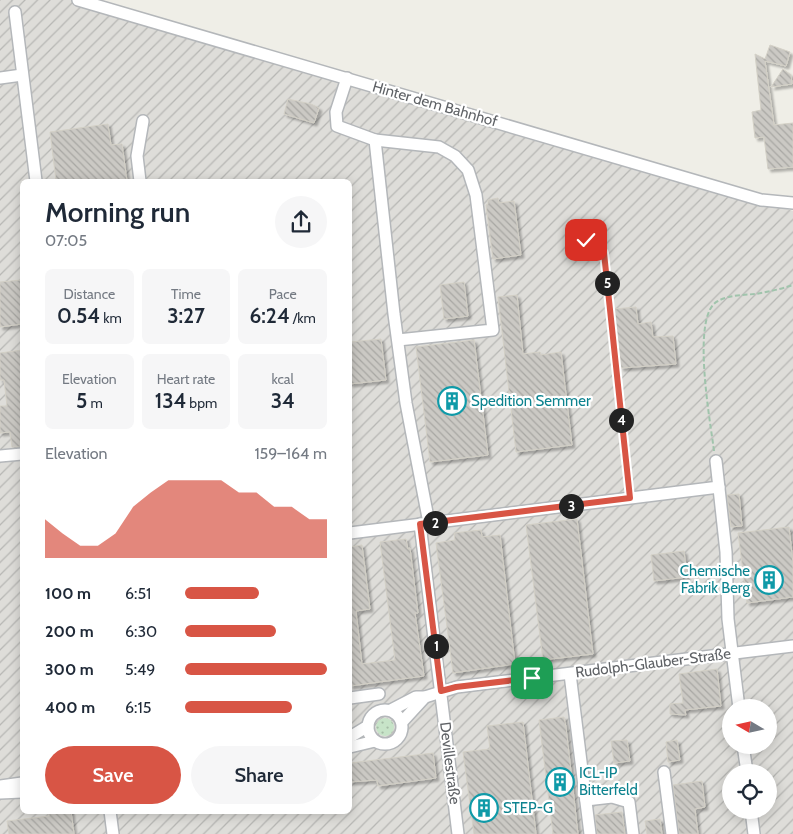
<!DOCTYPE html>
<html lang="en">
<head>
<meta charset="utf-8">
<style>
	body { margin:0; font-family:Cabin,sans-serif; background:#f6f6f7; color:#1f2937; height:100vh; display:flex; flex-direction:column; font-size:19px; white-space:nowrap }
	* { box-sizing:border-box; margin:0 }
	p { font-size:16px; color:#747a83 }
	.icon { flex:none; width:28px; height:28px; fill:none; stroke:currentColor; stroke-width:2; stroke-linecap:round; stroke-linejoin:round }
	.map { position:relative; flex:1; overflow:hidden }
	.sheet { position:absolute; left:20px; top:179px; width:332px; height:635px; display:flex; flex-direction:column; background:#fff; border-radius:8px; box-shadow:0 2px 12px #0003 }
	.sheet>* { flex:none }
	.needle { width:32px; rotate:279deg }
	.buttons { position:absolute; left:722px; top:699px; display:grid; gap:10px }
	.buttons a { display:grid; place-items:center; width:55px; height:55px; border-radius:50%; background:#fff; box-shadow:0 2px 12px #0003; font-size:25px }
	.pin { position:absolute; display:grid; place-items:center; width:42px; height:42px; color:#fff; margin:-21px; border-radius:10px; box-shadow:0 2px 8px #0006 }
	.km { position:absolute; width:25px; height:25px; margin:-12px; border-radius:50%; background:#222; color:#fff; font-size:14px; line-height:25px; text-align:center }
	.round { display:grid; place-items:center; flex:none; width:52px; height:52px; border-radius:26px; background:#f6f6f7 }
	.headline { display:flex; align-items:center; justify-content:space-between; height:85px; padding:0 25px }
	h1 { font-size:28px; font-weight:600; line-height:38px }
	.stats { display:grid; grid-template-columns:repeat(3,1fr); gap:8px; height:85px; padding:5px 25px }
	.stats div { display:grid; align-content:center; border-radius:8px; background:#f6f6f7; text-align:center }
	.stats b { font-size:21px; font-weight:600 }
	.stats small { font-size:14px; font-weight:400 }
	.stats p { font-size:14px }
	.chart { height:140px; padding:10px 25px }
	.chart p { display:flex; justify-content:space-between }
	.chart svg { width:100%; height:90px; margin-top:5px; fill:#d85545; opacity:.7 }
	.cta { display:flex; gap:10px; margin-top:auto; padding:10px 25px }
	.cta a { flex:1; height:58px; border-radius:30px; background:#d85545; color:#fff; font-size:20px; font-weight:600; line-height:58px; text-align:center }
	.cta a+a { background:#f6f6f7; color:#1f2937 }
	ul { padding:0 25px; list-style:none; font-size:16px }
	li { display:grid; grid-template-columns:80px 60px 1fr; align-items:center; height:38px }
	li i { height:12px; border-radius:6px; background:#d85545 }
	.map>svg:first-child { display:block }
	.industrial { fill:url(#industrial-furrows); fill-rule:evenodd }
	.grass { fill:url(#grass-dots) }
	.building { fill:url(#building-back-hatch); stroke:#d3d0c6; filter:url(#shadow) }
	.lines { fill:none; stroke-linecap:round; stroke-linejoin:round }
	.minor-casing { stroke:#b4b7ba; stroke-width:14 }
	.path { stroke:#a0c4ac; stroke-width:2; stroke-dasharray:5 2.5; stroke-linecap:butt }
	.minor { stroke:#fff; stroke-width:11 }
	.route-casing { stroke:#fff; stroke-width:10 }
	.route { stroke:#d85545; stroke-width:6 }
	.labels { text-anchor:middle; stroke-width:4.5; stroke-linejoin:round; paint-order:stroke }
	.street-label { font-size:15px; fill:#5f6266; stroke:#fff }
	.culture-label { font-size:15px; fill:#0d838f; stroke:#fff; text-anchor:start }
</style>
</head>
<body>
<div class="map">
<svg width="793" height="834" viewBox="0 0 793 834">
	<defs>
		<pattern id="industrial-furrows" width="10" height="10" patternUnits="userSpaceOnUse" patternTransform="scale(1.25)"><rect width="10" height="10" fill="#deddd9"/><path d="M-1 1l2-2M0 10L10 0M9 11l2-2" fill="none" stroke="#b7b7b4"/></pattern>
		<pattern id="grass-dots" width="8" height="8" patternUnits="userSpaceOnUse" patternTransform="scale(1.25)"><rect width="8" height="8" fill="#c7e4c8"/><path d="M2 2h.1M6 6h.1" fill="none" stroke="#a5bca6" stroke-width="1.8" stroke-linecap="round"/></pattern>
		<pattern id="building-back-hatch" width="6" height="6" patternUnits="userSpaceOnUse" patternTransform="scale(1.25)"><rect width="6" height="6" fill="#cbc9c4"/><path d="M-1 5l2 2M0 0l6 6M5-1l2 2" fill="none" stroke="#a8a7a3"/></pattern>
		<filter id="shadow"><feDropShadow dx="3" dy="3" stdDeviation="1" flood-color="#0004"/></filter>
	</defs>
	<rect width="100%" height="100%" fill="#efeee7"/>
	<path class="industrial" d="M 0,0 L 100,0 L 793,211 L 793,834 L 0,834 ZM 22,181 L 350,181 L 350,811 L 22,811 ZM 731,708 L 769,708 L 769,745 L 731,745 ZM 731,772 L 769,772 L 769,810 L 731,810 Z"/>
	<circle class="grass" cx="385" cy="727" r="9"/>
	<g class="building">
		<path d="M 770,45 L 790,52 L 786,66 L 765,61 L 774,125 L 793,123 L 793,167 L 768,169 L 764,137 L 755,138 L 752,112 L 761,110 L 755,54 L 765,59 Z"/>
		<path d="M 783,69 L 791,75 L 792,84 L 771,87 Z"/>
		<path d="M 288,99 L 311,104 L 319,108 L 314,123 L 284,114 Z"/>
		<path d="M 108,124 L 111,145 L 122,144 L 127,181 L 56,181 L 50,132 Z"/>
		<path d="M 498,198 L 499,203 L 514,201 L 521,255 L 493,259 L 486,205 L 488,204 L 488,200 Z"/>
		<path d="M 21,280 L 22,324 L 0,327 L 0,282 Z"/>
		<path d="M 464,282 L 468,316 L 444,319 L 440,285 Z"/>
		<path d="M 517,295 L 523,354 L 540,352 L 541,355 L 561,352 L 572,445 L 516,452 L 498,297 Z"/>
		<path d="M 636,307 L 638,324 L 651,322 L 653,337 L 673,336 L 676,364 L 621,368 L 614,309 Z"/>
		<path d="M 381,339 L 386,380 L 350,384 L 350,342 Z"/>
		<path d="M 474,340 L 488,455 L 430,462 L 416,347 Z"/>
		<path d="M 22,350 L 22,447 L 12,447 L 10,432 L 0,433 L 0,406 L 7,406 L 4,380 L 0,380 L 0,353 Z"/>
		<path d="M 739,494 L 742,526 L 731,527 L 727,495 Z"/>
		<path d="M 577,519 L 593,654 L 543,660 L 526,525 Z"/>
		<path d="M 789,527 L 793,563 L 793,597 L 747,603 L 738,533 Z"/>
		<path d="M 481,530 L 482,537 L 500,535 L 515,664 L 453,673 L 436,543 L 455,540 L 454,533 Z"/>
		<path d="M 406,539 L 408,549 L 410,548 L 418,613 L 415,613 L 424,676 L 350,686 L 350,547 L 362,545 L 370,609 L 356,611 L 362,664 L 395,660 L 380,542 Z"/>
		<path d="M 684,551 L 687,577 L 654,581 L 651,555 Z"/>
		<path d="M 717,669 L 721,706 L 685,710 L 686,715 L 670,714 L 670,704 L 683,703 L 679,674 Z"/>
		<path d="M 564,717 L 566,727 L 578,834 L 553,834 L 539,720 Z"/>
		<path d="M 523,722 L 536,834 L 474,834 L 463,752 L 490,749 L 487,726 Z"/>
		<path d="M 627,740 L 630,761 L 614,763 L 611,741 Z"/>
		<path d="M 677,740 L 680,760 L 668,762 L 666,742 Z"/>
		<path d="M 433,753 L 436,778 L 378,786 L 377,780 L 350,782 L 350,763 Z"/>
		<path d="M 702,781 L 705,807 L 695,809 L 698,834 L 679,834 L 673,785 Z"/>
		<path d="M 49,811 L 71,811 L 74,834 L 9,834 L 7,821 L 49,816 Z"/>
		<path d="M 622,812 L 625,834 L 597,834 L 595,815 Z"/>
		<path d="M 660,819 L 662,834 L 647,834 L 645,821 Z"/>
	</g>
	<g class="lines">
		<defs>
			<g id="minor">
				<path d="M 78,0 L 761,200 L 793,203"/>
				<path d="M 15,12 L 36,181"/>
				<path d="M 0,78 L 22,75"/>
				<path d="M 347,78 L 336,112 L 337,126 L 375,140"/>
				<path d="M 140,181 L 137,156 L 143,121"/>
				<path d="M 398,340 L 493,330 L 476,195 L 468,170 L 455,156 L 439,147 L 375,140 L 394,314 L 406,403 L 429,523"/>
				<path d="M 0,456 L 22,454"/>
				<path d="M 716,461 L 726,552 L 728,619 L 739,708"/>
				<path d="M 420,524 L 458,834"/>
				<path d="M 350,533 L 719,487"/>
				<path d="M 570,674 L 590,834"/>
				<path d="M 350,698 L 379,694"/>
				<circle cx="385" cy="727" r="17"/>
				<path d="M 391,710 L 416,697 L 425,697 L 457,687 L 793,646"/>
				<path d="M 402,722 L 425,697"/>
				<path d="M 350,737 L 368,726"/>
				<path d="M 743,745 L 747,772"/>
				<path d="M 350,747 L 375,741"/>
				<path d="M 664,772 L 672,834"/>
				<path d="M 0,786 L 22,783"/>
				<path d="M 0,793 L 22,792"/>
				<path d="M 586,800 L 612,797 L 629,802 L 633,834"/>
				<path d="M 751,810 L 754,834"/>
				<path d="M 110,811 L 113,834"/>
			</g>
		</defs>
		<use href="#minor" class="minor-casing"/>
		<g class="path">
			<path d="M 573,238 L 595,243 L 604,253 L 629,489"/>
			<path d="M 714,451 C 711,425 690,314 718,301 C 729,295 743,295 755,294 C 768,292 781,289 793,285"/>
		</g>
		<use href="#minor" class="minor"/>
	</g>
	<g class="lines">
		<defs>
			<path id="route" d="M 532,678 L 456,687 L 441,691 L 420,524 L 630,498 L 604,253 L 594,243 L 586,240"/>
		</defs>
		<use href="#route" class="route-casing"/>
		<use href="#route" class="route"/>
	</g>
	<defs>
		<symbol id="building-ring" viewBox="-11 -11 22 22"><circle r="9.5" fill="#fff" stroke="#0f9aa8" stroke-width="1.5"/><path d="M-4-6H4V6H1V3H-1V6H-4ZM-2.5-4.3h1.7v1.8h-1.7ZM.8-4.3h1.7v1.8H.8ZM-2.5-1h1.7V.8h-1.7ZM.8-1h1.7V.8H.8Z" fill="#0f9aa8"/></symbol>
	</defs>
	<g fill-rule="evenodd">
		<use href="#building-ring" x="436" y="385" width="32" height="32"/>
		<use href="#building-ring" x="753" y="564" width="32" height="32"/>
		<use href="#building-ring" x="544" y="766" width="32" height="32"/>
		<use href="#building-ring" x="468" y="792" width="32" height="32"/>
	</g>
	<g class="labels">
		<g class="street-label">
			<text transform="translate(435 104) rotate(16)" y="5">Hinter dem Bahnhof</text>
			<text transform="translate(653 663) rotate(-7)" y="5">Rudolph-Glauber-Straße</text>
			<text transform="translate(450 763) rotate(83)" y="5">Devillestraße</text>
		</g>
		<g class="culture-label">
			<text x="471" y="406">Spedition Semmer</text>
			<text x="750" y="576" text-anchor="end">Chemische<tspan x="750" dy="17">Fabrik Berg</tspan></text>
			<text x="579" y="778">ICL-IP<tspan x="579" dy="17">Bitterfeld</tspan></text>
			<text x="503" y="813">STEP-G</text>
		</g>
	</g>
</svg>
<div class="buttons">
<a><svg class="needle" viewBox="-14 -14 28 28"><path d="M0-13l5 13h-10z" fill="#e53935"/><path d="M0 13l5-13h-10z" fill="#747a83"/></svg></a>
<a><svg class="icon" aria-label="locate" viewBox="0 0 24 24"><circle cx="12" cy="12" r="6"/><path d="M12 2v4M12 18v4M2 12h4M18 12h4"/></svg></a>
</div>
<div class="pin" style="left:532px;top:678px;background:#1e9e55"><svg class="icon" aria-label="arrive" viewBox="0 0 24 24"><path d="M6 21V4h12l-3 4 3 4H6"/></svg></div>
<div class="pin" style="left:586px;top:240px;background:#d93025"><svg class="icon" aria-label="check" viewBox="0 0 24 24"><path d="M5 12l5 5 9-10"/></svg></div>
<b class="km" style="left:436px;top:646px">1</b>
<b class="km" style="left:435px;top:523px">2</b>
<b class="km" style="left:571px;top:506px">3</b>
<b class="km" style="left:621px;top:420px">4</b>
<b class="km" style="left:607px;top:283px">5</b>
<section class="sheet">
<div class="headline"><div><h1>Morning run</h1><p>07:05</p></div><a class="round"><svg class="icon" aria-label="share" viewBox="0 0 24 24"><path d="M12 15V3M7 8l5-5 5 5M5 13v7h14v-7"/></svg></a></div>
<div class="stats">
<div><p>Distance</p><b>0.54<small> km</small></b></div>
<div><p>Time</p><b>3:27</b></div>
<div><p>Pace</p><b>6:24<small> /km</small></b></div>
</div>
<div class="stats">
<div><p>Elevation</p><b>5<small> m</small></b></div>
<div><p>Heart rate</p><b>134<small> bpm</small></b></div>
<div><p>kcal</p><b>34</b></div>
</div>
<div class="chart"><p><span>Elevation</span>159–164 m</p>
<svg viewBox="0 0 160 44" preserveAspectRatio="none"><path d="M0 44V25L10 32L20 38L30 38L40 32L50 19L60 12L70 6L80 6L90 6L100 6L110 12L120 12L130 19L140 19L150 25L160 25V44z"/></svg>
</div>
<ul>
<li><b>100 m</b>6:51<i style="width:52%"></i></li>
<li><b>200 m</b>6:30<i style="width:64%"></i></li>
<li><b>300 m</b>5:49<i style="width:100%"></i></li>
<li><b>400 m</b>6:15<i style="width:75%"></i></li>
</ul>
<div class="cta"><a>Save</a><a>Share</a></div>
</section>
</div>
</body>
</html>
